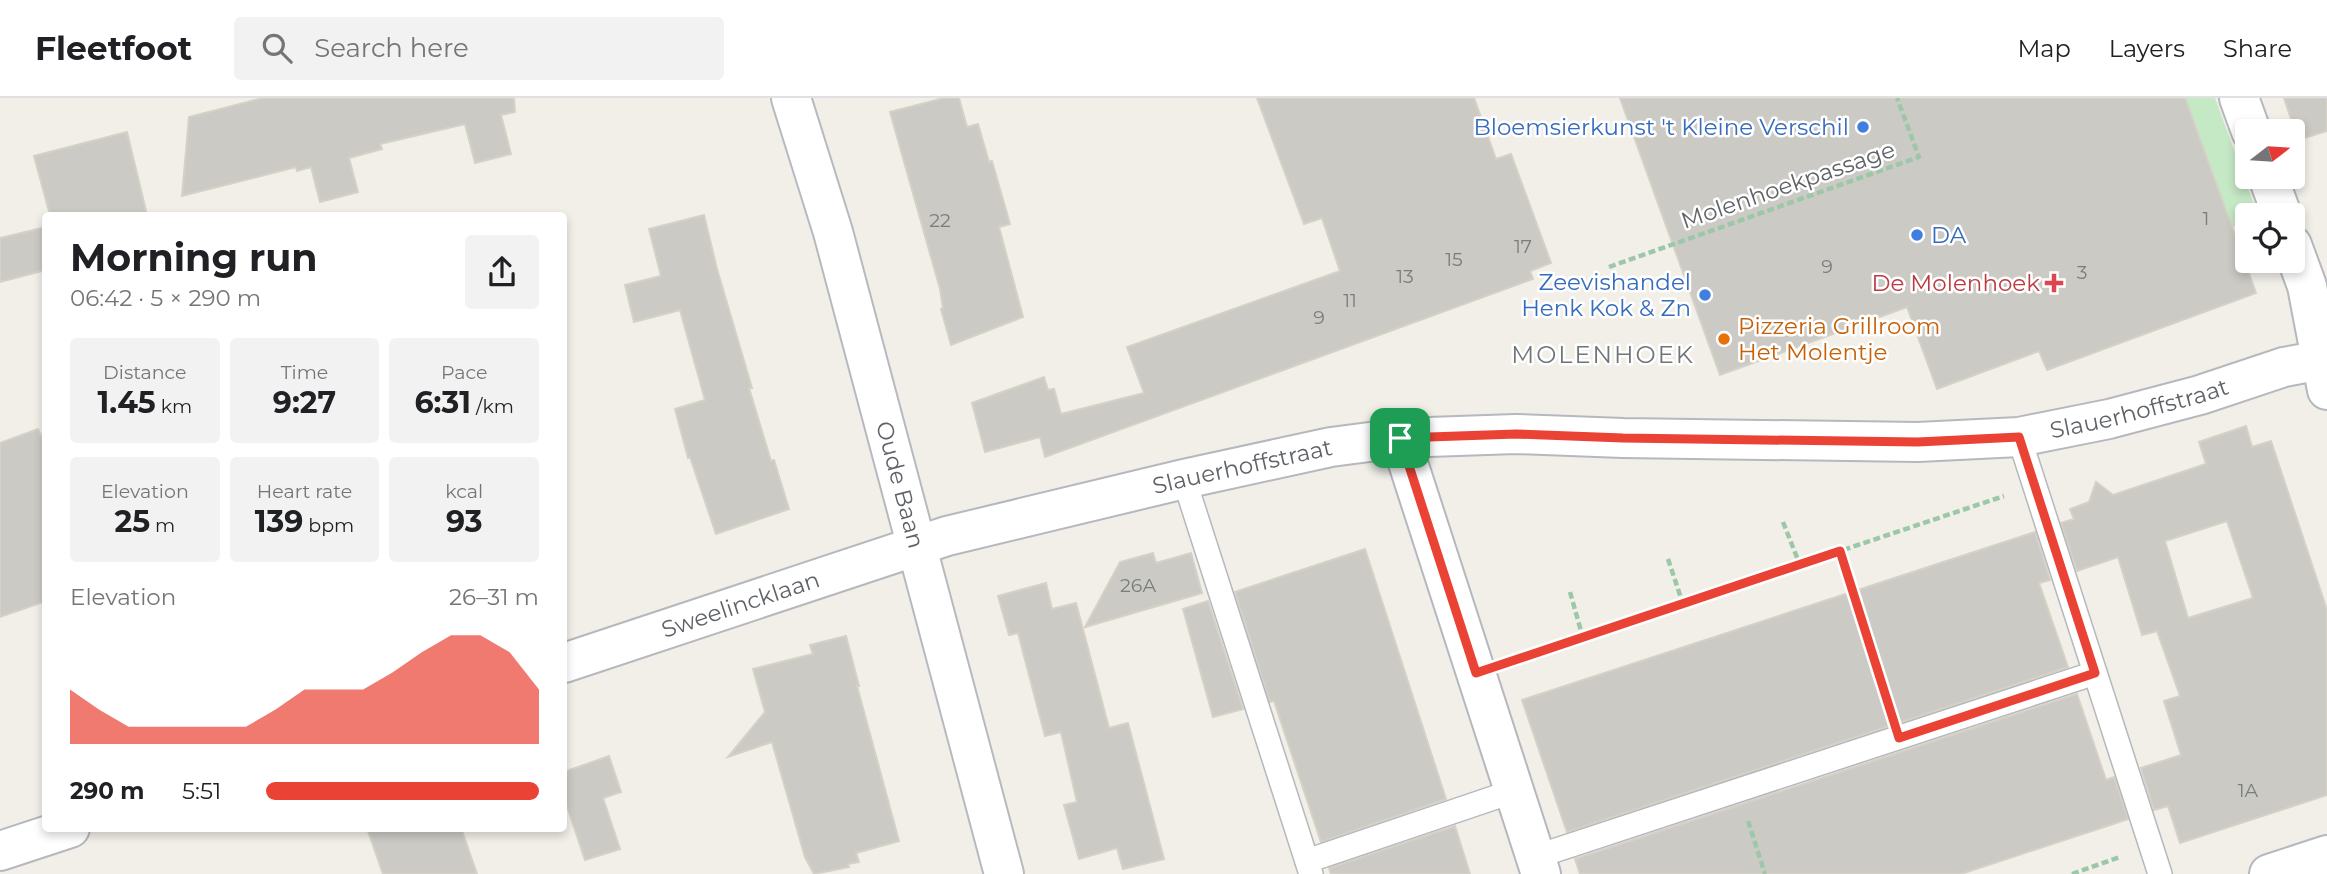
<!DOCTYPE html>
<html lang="en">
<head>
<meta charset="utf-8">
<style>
	body { margin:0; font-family:Montserrat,sans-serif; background:#f2f2f2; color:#202124; height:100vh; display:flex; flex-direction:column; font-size:26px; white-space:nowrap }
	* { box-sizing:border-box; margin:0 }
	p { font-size:23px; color:#757577 }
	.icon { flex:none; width:38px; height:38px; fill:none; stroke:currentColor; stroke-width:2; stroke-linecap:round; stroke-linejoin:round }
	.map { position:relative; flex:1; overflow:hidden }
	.panel { position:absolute; left:42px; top:114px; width:525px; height:620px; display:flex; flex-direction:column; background:#fff; border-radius:7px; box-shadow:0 4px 10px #0003 }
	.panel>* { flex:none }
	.needle { width:46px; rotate:73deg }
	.tools { position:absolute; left:2235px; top:21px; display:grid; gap:14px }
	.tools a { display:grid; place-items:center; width:70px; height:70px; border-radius:7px; background:#fff; box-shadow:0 4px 10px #0003; font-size:35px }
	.pin { position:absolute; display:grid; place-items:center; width:60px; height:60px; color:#fff; margin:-30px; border-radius:14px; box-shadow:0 4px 10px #0006 }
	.round { display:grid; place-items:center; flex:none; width:74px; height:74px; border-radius:7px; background:#f2f2f2 }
	.head { display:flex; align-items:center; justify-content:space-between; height:119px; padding:0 28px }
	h1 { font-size:38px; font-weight:700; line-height:52px }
	.metrics { display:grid; grid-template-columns:repeat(3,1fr); gap:10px; height:119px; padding:7px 28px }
	.metrics div { display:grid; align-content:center; border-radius:7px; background:#f2f2f2; text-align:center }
	.metrics b { font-size:30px; font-weight:700 }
	.metrics small { font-size:19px; font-weight:400 }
	.metrics p { font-size:19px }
	.chart { height:196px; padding:14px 28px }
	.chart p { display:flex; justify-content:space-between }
	.chart svg { width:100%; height:126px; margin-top:7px; fill:#ea4335; opacity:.7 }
	ul { padding:0 28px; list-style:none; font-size:23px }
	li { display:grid; grid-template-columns:112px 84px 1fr; align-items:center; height:52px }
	li i { height:18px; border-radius:9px; background:#ea4335 }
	header { display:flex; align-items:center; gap:42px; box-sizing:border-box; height:98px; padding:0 35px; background:#fff; border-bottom:2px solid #e0e0e0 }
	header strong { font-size:33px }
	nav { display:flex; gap:38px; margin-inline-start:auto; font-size:24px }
	.search { width:490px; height:63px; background:#f2f2f2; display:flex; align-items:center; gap:18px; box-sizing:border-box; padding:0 24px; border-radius:7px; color:#757577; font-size:26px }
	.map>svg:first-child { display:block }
	.green { fill:#c5e8c5 }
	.building { fill:#cccac5; stroke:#d6d1c6; stroke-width:2; fill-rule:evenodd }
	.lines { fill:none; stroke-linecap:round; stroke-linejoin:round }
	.lane-casing { stroke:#b5b8bc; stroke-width:26 }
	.street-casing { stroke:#b5b8bc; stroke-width:42 }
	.secondary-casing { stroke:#b6babf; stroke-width:42 }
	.path { stroke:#9cc7a9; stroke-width:4.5; stroke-dasharray:7 3.5; stroke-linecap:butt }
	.lane { stroke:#fff; stroke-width:23 }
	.street { stroke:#fff; stroke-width:38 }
	.secondary { stroke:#fff; stroke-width:38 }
	.route-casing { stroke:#fff; stroke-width:14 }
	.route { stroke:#ea4335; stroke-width:9 }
	.shop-dot { fill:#3f7fe0; stroke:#fff; stroke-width:2.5 }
	.health-dot { fill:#e0444e; stroke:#fff; stroke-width:2.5 }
	.food-dot { fill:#e8710a; stroke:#fff; stroke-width:2.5 }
	.labels { text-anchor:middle; stroke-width:5; stroke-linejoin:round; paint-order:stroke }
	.number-label { font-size:19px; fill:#7a7d7f }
	.shop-label { font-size:23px; fill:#366cbe; stroke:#fff; text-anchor:end }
	.street-label { font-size:23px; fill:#5f6368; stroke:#fff }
	.health-label { font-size:23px; fill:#be3a42; stroke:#fff; text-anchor:end }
	.food-label { font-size:23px; fill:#c56008; stroke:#fff; text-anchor:start }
	.neighbourhood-label { font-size:24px; letter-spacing:2px; fill:#70757a; stroke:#fff }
</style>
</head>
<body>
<header>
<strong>Fleetfoot</strong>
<div class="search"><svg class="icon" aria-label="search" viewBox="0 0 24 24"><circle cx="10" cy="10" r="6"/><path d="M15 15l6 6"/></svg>Search here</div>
<nav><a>Map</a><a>Layers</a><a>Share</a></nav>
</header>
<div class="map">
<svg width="2327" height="776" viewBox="0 0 2327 776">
	<rect width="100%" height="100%" fill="#f1efe8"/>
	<path class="green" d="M 2184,0 L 2215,0 L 2257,115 L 2247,117 L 2247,121 L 2232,130 Z"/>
	<g class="building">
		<path d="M 263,0 L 514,0 L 515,14 L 501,17 L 511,56 L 475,65 L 465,26 L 380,46 L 382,51 L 349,60 L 358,94 L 320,104 L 311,69 L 297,73 L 296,69 L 182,98 L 189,19 Z"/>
		<path d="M 944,0 L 959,0 L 967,29 L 978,26 L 989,64 L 992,63 L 1010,126 L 999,129 L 1023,219 L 951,247 L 941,211 L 943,210 L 940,191 L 890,14 Z"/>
		<path d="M 1257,0 L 1474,0 L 1496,61 L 1511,56 L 1551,165 L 1530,173 L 1533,181 L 1045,359 L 1040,339 L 985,354 L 972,305 L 1044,279 L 1048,292 L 1054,291 L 1061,316 L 1144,295 L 1127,249 L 1340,173 L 1322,120 L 1304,126 Z"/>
		<path d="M 1620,0 L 2185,0 L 2256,195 L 2047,272 L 2039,253 L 1937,291 L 1907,209 L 1720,277 Z"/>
		<path d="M 2284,0 L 2327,0 L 2327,33 L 2298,42 Z"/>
		<path d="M 127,34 L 147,117 L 50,117 L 34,58 Z"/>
		<path d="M 704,117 L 717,171 L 752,290 L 749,290 L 771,363 L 774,362 L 789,411 L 716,436 L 690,359 L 688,360 L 675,311 L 705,302 L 680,212 L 634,224 L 625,187 L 661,178 L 649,131 Z"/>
		<path d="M 46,129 L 46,172 L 0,184 L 0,140 Z"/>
		<path d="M 2246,328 L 2252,349 L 2271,343 L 2327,512 L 2327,697 L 2180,745 L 2168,708 L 2154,712 L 2141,670 L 2181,657 L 2164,603 L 2180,598 L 2157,533 L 2142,537 L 2118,459 L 2077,473 L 2061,425 L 2074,421 L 2070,411 L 2089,404 L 2096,384 L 2113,397 L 2206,366 L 2199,344 ZM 2227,423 L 2253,500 L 2188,520 L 2165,443 Z"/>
		<path d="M 38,331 L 46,350 L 46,503 L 0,519 L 0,345 Z"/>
		<path d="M 2035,434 L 2050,482 L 2039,485 L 2068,569 L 1567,734 L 1522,602 Z"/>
		<path d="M 1365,451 L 1446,701 L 1321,744 L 1274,603 L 1270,604 L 1235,494 Z"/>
		<path d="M 1153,455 L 1156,465 L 1191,455 L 1202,495 L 1085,529 L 1120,464 Z"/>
		<path d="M 1046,485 L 1052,511 L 1076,505 L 1109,630 L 1128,625 L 1164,761 L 1123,771 L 1117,750 L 1079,761 L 1064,707 L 1077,704 L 1061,634 L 1045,638 L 1018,535 L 1009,537 L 998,498 Z"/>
		<path d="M 1208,503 L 1243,611 L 1213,619 L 1183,511 Z"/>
		<path d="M 846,538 L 859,588 L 857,588 L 899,743 L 856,755 L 859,764 L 848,766 L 849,769 L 814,776 L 805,759 L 772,644 L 728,659 L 765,614 L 753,571 L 813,556 L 810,547 Z"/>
		<path d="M 2077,596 L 2106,682 L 2114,679 L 2128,721 L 1961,776 L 1580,776 L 1575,761 Z"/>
		<path d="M 609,658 L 621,694 L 603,700 L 620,751 L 585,762 L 564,699 L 564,674 Z"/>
		<path d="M 1455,728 L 1470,776 L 1331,776 L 1329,770 Z"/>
		<path d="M 367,730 L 461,730 L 477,776 L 383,776 Z"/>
	</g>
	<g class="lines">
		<defs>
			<g id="lane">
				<path d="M 2019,339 L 2160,776"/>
				<path d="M 1184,381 L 1311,776"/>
				<path d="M 1535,759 L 2095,575"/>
				<path d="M 1307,763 L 1514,693"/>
			</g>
			<g id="street">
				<path d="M 2239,0 L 2251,33"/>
				<path d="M 2268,79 L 2282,117"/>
				<path d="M 2292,147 L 2307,188 L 2327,292"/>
				<path d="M 1400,340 L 1541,776"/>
				<path id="s1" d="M 564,565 L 947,438 L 1184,381 L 1331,349 L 1400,340 L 1516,336 L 1623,340 L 1918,344 L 2019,339 L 2109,321 L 2200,297 L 2284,269 L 2327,261"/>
				<path d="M 0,753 L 70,730"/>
				<path d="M 2269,776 L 2327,757"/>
			</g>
			<g id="secondary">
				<path id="s2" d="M 791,0 L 833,134 L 1004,776"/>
			</g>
		</defs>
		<use href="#lane" class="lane-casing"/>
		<use href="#street" class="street-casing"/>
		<use href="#secondary" class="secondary-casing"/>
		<g class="path">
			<path d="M 1609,169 L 1919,59 L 1897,0"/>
			<path d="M 1783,424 L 1800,467"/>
			<path d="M 1840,453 L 1890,609"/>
			<path d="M 1668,461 L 1683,506"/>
			<path d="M 1570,494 L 1583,540"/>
			<path d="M 1515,562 L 2004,398"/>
			<path d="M 1748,723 L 1765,776"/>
			<path d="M 2072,776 L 2120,759"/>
		</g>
		<use href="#lane" class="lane"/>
		<use href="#street" class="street"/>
		<use href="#secondary" class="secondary"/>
	</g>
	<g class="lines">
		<defs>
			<path id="route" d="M 1516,336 L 1623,340 L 1918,344 L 2019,339 L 2095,575 L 1899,640 L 1840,453 L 1476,575 L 1400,340 Z"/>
		</defs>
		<use href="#route" class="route-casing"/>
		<use href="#route" class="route"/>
	</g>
	<g class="shop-dot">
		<circle cx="1863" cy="29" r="7"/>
		<circle cx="1917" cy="137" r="7"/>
		<circle cx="1705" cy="197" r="7"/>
	</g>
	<path class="health-dot" d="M2050.5 174.5h7v7h7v7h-7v7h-7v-7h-7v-7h7z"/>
	<circle class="food-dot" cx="1724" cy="241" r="7"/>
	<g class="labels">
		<g class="number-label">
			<text x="2206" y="127">1</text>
			<text x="940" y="129">22</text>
			<text x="1523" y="155">17</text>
			<text x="1454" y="168">15</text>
			<text x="1827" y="175">9</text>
			<text x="2082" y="181">3</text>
			<text x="1405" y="185">13</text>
			<text x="1350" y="209">11</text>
			<text x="1319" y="226">9</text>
			<text x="1138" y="494">26A</text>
			<text x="2248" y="699">1A</text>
		</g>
		<g class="shop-label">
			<text x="1849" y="37">Bloemsierkunst 't Kleine Verschil</text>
			<text x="1931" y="145" text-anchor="start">DA</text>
			<text x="1691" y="192">Zeevishandel<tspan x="1691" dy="26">Henk Kok &amp; Zn</tspan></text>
		</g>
		<g class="street-label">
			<text transform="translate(1788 87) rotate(-19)" y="8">Molenhoekpassage</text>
			<text dy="8" stroke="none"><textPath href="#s1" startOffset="1610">Slauerhoffstraat</textPath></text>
			<text dy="8" stroke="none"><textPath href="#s1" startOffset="707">Slauerhoffstraat</textPath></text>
			<text dy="8" stroke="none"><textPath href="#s2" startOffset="402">Oude Baan</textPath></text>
			<text dy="8" stroke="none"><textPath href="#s1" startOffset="186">Sweelincklaan</textPath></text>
		</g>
		<g class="health-label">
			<text x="2040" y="193">De Molenhoek</text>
		</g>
		<g class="food-label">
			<text x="1738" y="236">Pizzeria Grillroom<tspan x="1738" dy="26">Het Molentje</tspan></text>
		</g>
		<g class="neighbourhood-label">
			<text x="1603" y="265">MOLENHOEK</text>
		</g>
	</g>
</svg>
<div class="tools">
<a><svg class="needle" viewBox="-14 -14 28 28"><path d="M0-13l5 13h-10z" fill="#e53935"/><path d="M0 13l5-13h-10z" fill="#757577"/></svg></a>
<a><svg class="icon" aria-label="locate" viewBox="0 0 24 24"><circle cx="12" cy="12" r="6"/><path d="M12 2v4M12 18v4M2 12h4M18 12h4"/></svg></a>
</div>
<div class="pin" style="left:1400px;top:340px;background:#1e9e55"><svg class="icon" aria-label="arrive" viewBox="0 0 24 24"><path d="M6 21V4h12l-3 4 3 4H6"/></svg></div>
<section class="panel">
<div class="head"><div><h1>Morning run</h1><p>06:42 · 5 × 290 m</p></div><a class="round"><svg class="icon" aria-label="share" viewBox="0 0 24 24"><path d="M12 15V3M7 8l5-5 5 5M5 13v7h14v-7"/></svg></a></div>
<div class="metrics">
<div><p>Distance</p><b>1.45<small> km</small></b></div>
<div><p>Time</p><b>9:27</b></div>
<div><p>Pace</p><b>6:31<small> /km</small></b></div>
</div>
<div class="metrics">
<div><p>Elevation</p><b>25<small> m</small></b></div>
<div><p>Heart rate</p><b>139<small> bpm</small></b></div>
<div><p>kcal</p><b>93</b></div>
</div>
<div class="chart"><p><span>Elevation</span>26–31 m</p>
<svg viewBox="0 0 160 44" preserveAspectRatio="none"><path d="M0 44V25L10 32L20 38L30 38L40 38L50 38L60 38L70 32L80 25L90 25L100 25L110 19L120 12L130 6L140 6L150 12L160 25V44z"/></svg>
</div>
<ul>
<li><b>290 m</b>5:51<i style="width:100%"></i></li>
</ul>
</section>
</div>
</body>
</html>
